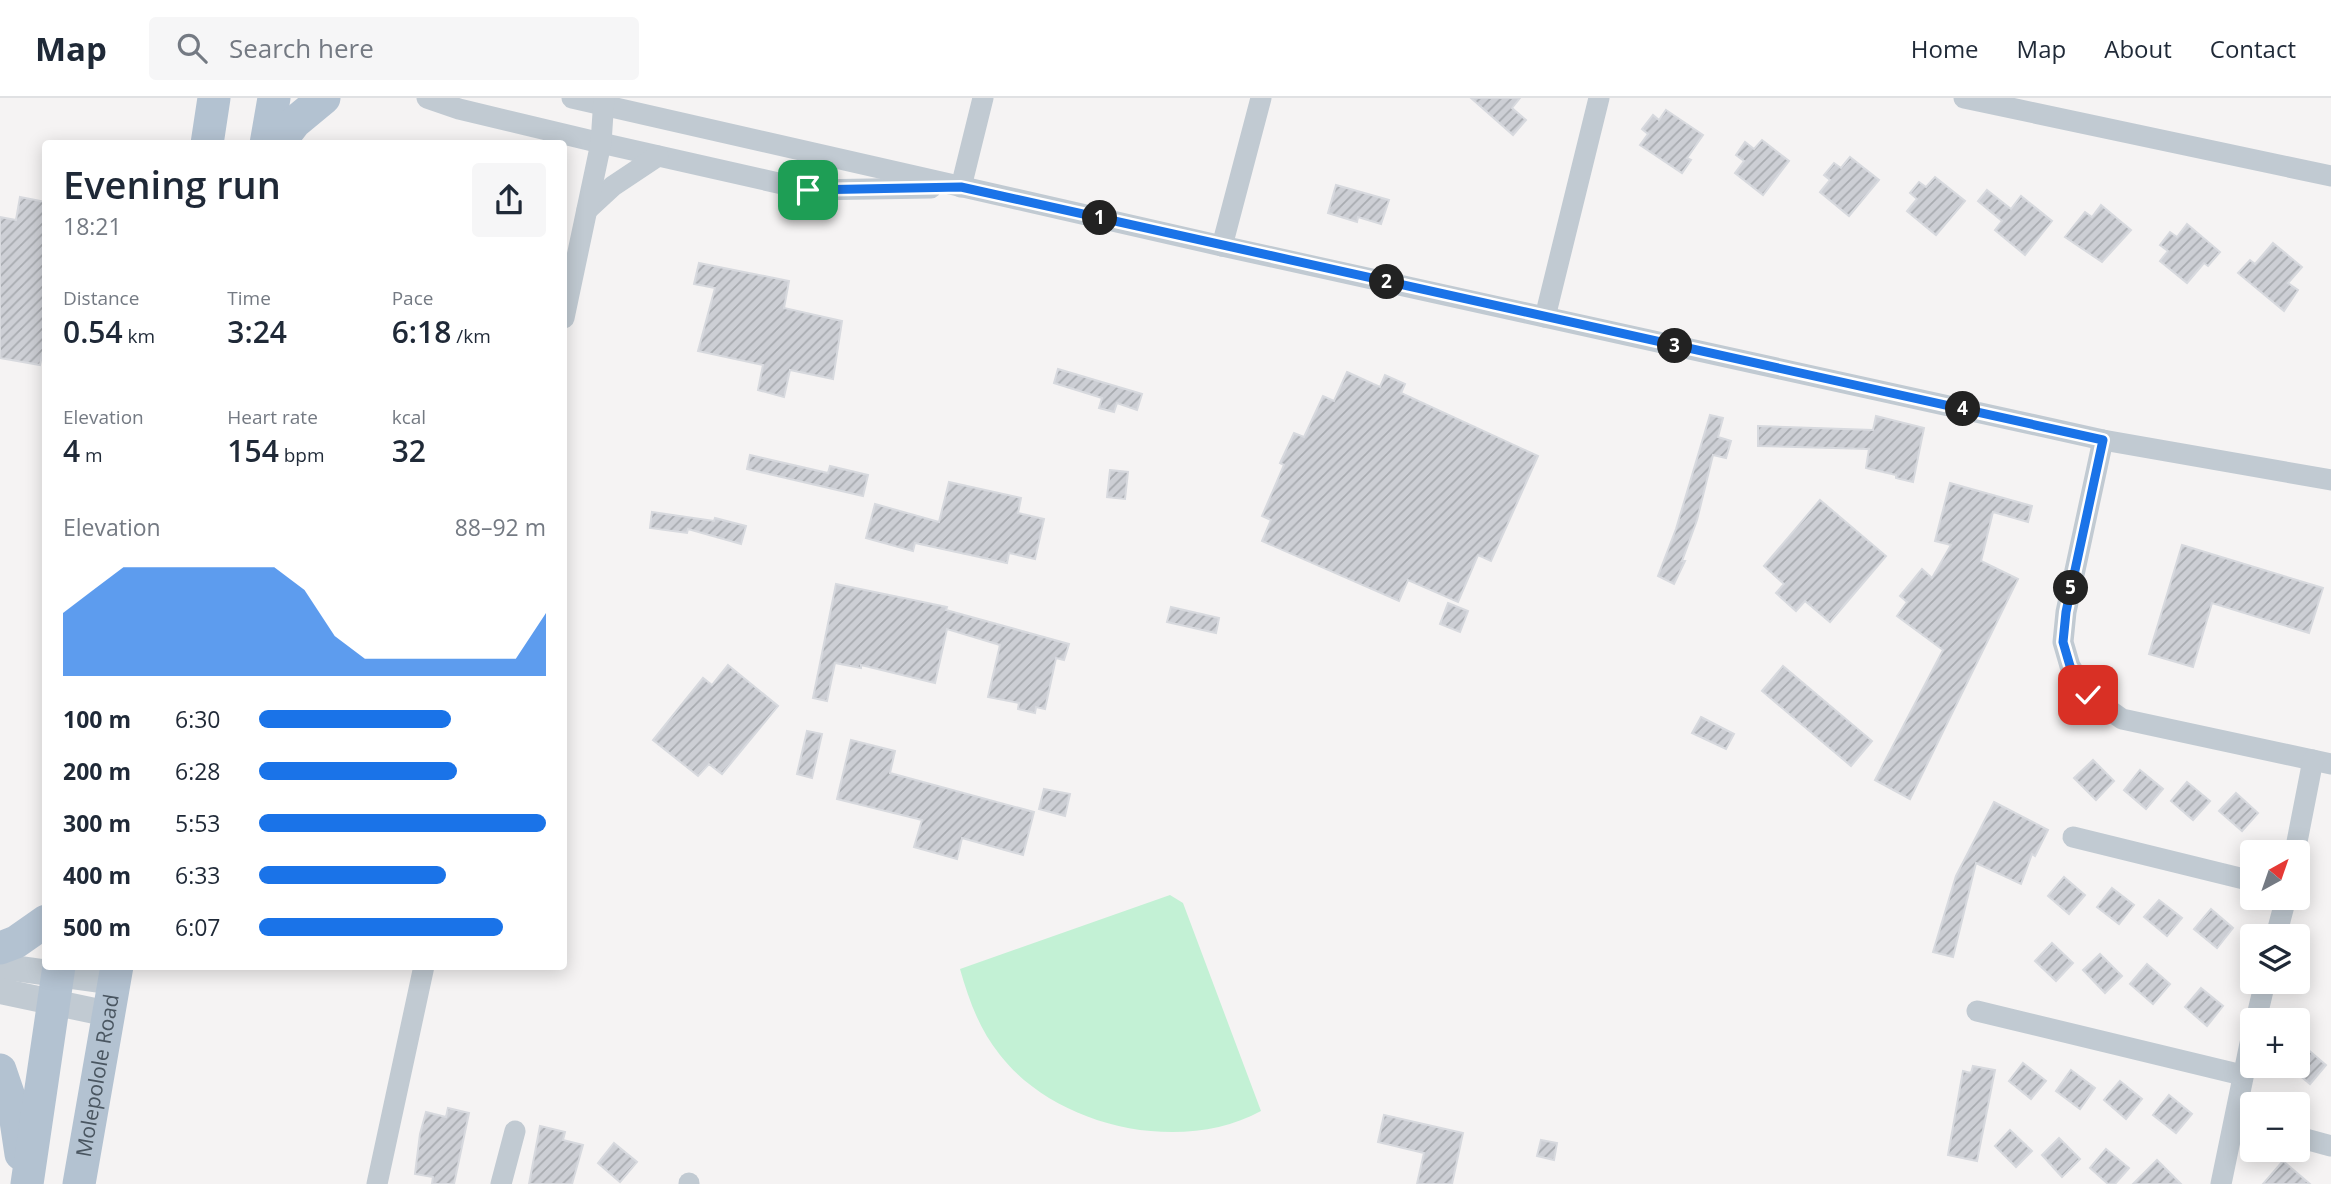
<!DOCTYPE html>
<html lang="en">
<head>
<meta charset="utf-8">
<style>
	body { margin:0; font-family:"Open Sans",sans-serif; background:#f6f6f7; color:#1f2937; height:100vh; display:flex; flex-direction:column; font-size:26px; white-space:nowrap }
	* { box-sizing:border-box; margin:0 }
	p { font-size:23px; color:#747a83 }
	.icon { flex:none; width:38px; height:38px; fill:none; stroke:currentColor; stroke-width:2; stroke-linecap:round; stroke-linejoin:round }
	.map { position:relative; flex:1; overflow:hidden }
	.panel { position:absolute; left:42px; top:42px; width:525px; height:830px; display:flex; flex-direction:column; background:#fff; border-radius:7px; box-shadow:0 4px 18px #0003 }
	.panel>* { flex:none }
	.needle { width:46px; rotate:40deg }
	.buttons { position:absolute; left:2240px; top:742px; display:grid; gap:14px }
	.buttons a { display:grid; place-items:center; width:70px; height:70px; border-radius:7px; background:#fff; box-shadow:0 4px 18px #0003; font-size:35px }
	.pin { position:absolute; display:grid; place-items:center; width:60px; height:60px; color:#fff; margin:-30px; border-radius:14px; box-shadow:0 4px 10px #0006 }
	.km { position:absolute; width:35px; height:35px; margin:-18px; border-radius:50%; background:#222; color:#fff; font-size:19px; line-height:35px; text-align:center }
	.round { display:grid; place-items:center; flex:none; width:74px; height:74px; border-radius:7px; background:#f6f6f7 }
	.overview { display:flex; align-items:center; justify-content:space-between; height:119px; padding:0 21px }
	h1 { font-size:38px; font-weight:600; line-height:52px }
	.stats { display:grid; grid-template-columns:repeat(3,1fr); gap:10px; height:119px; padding:7px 21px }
	.stats div { display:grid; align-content:center }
	.stats b { font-size:30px; font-weight:600 }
	.stats small { font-size:19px; font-weight:400 }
	.stats p { font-size:19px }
	.chart { height:196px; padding:14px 21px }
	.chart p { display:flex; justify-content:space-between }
	.chart svg { width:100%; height:126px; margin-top:7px; fill:#1a73e8; opacity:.7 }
	ul { padding:0 21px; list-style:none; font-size:23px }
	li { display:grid; grid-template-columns:112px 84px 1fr; align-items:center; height:52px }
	li i { height:18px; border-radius:9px; background:#1a73e8 }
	header { display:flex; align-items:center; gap:42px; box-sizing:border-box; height:98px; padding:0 35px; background:#fff; border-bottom:2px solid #e0e1e3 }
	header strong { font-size:33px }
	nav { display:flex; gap:38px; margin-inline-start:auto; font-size:24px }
	.search { width:490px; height:63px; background:#f6f6f7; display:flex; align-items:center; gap:18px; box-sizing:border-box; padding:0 24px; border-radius:7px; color:#747a83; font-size:26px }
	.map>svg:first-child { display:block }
	.garden { fill:#c3f1d5 }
	.building { fill:url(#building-hatch); stroke:#d7d9de; stroke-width:2 }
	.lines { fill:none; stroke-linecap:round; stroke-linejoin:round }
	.minor { stroke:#c1cad2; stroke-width:21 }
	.tertiary { stroke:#c1cad2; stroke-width:26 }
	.primary { stroke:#b3c2d1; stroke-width:33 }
	.route-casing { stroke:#fff; stroke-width:14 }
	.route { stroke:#1a73e8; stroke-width:9 }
	.labels { text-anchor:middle; stroke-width:5; stroke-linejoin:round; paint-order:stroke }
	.street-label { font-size:21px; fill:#4a5661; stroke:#fff }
</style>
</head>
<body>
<header>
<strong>Map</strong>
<div class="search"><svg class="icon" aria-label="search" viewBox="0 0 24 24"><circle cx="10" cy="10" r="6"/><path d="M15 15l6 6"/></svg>Search here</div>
<nav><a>Home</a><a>Map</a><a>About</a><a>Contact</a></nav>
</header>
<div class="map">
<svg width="2331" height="1086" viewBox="0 0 2331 1086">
	<defs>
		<pattern id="building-hatch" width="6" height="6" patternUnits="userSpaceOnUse" patternTransform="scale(1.75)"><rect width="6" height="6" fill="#cdcfd5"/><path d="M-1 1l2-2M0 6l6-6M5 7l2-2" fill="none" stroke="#a8abb0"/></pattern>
	</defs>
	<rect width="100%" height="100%" fill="#f5f3f3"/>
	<path class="garden" d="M 1170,797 L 1183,805 L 1261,1013 C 1181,1057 1056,1029 1000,957 C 979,931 969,902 960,871 Z"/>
	<g class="building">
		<path d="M 1471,0 L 1520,0 L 1512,10 L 1526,22 L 1513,37 Z"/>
		<path d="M 1666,12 L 1703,37 L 1687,60 L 1691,62 L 1682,75 L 1640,47 L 1648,36 L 1642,31 L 1653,17 L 1659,22 Z"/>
		<path d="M 1762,42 L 1789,63 L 1763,97 L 1735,75 L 1744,63 L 1736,57 L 1745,44 L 1754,51 Z"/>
		<path d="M 1850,59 L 1879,82 L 1849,118 L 1820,94 L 1830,82 L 1824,77 L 1834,65 L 1841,70 Z"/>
		<path d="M 1935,79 L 1965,103 L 1936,137 L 1907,113 L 1917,101 L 1910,95 L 1919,84 L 1926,89 Z"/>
		<path d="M 1336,87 L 1389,102 L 1381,126 L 1358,119 L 1357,124 L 1328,115 Z"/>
		<path d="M 1987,92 L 2011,111 L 2021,98 L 2052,123 L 2025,157 L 1995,132 L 2002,123 L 1978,103 Z"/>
		<path d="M 20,99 L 46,104 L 46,239 L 40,267 L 0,260 L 0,119 L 16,122 Z"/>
		<path d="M 2101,107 L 2131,132 L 2102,164 L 2065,139 L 2085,114 L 2092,119 Z"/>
		<path d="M 2187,126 L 2220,154 L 2208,168 L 2204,165 L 2187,185 L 2160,163 L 2168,153 L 2160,147 L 2170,134 L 2177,139 Z"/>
		<path d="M 2273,145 L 2302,169 L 2288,185 L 2298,192 L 2284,213 L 2238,175 L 2250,162 L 2255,166 Z"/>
		<path d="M 699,165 L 789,183 L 784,210 L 842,223 L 833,281 L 790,272 L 784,299 L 758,292 L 763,267 L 698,253 L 715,190 L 694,186 Z"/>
		<path d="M 1058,271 L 1142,296 L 1137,312 L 1117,305 L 1114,314 L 1099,310 L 1102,300 L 1054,285 Z"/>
		<path d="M 1347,274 L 1380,289 L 1385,277 L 1405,286 L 1401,295 L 1538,358 L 1491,463 L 1478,457 L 1458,504 L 1408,482 L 1399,503 L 1262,443 L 1271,422 L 1262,418 L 1284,367 L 1280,365 L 1294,335 L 1304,339 L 1323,298 L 1334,303 Z"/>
		<path d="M 1710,317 L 1723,320 L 1718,339 L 1731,343 L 1726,360 L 1713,357 L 1697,422 L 1682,463 L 1685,463 L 1674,486 L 1658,478 L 1676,431 Z"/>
		<path d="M 1876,318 L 1924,330 L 1913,384 L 1896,380 L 1896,377 L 1866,370 L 1869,351 L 1758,348 L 1758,328 L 1873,332 Z"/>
		<path d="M 750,357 L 828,375 L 830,368 L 868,377 L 863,398 L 747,371 Z"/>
		<path d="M 1110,372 L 1128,374 L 1125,401 L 1107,399 Z"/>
		<path d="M 949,384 L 1021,400 L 1018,415 L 1044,421 L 1035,461 L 1009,455 L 1007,465 L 915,445 L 913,453 L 866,440 L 875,406 L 939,424 Z"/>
		<path d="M 1950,385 L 2032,408 L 2028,424 L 1993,414 L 1981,463 L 2018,481 L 1910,701 L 1875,682 L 1943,552 L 1897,518 L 1907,504 L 1900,498 L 1922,471 L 1932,480 L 1951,447 L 1935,443 Z"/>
		<path d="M 1820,402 L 1886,458 L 1830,524 L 1805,503 L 1796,513 L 1776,495 L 1784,486 L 1764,468 Z"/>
		<path d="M 652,414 L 714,423 L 715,420 L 746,428 L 741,446 L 688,431 L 687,435 L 650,430 Z"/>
		<path d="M 2182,447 L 2323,490 L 2309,535 L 2212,505 L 2193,569 L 2149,556 Z"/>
		<path d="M 836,486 L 947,509 L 946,512 L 1069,546 L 1064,562 L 1056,560 L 1045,611 L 1036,609 L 1035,615 L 1018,611 L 1019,605 L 988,599 L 1000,547 L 947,531 L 935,585 L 861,567 L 861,570 L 835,565 L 827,603 L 813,600 Z"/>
		<path d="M 1448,505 L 1468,513 L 1460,534 L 1440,526 Z"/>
		<path d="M 1171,509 L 1219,520 L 1216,535 L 1167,524 Z"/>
		<path d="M 728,567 L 778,608 L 722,676 L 709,666 L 698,678 L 653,642 L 703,580 L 712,587 Z"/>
		<path d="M 1783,568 L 1872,643 L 1851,668 L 1762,593 Z"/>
		<path d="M 1701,619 L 1734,636 L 1726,651 L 1692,635 Z"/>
		<path d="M 807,633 L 822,636 L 812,680 L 797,676 Z"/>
		<path d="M 851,642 L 895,653 L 890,675 L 1034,714 L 1023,757 L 962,740 L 957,761 L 914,749 L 922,722 L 837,701 Z"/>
		<path d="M 2093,662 L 2114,683 L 2096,702 L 2074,680 Z"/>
		<path d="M 2140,672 L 2163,691 L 2146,711 L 2124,692 Z"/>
		<path d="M 2187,684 L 2210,703 L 2193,722 L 2171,703 Z"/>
		<path d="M 1044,691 L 1070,696 L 1065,718 L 1039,711 Z"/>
		<path d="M 2236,695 L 2258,715 L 2242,733 L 2219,713 Z"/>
		<path d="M 1994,704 L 2048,732 L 2035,758 L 2032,756 L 2021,786 L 1976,765 L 1953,859 L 1933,854 L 1956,778 Z"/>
		<path d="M 2064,779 L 2085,797 L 2069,816 L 2048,798 Z"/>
		<path d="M 2112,790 L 2134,807 L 2119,826 L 2097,809 Z"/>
		<path d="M 2159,802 L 2182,820 L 2167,838 L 2144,819 Z"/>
		<path d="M 2211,811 L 2233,830 L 2217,850 L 2194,831 Z"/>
		<path d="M 2052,845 L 2073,865 L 2056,883 L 2035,863 Z"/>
		<path d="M 2100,856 L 2122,878 L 2105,895 L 2083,872 Z"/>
		<path d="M 2147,866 L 2170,886 L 2153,906 L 2130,886 Z"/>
		<path d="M 2201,890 L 2223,908 L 2207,928 L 2185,909 Z"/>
		<path d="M 2298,943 L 2326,967 L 2310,986 L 2298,976 Z"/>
		<path d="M 2023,965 L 2046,983 L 2031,1001 L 2009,983 Z"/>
		<path d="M 1973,968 L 1995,972 L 1977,1063 L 1948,1057 L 1963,973 L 1971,975 Z"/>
		<path d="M 2071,972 L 2095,990 L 2080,1011 L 2056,993 Z"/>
		<path d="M 2120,983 L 2142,1001 L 2126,1021 L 2104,1002 Z"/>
		<path d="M 2169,997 L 2192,1016 L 2176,1035 L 2153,1017 Z"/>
		<path d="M 448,1010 L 469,1015 L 454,1086 L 432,1086 L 433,1079 L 415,1076 L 420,1036 L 426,1014 L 446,1019 Z"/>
		<path d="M 1384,1017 L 1463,1035 L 1452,1086 L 1417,1086 L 1424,1055 L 1378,1044 Z"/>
		<path d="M 540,1028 L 565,1034 L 563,1042 L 583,1047 L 572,1086 L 529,1086 Z"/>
		<path d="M 2010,1032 L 2032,1053 L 2016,1069 L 1995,1048 Z"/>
		<path d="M 2059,1040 L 2080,1061 L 2062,1079 L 2042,1057 Z"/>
		<path d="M 1541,1042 L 1557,1045 L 1554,1062 L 1537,1058 Z"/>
		<path d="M 614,1045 L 637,1064 L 620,1084 L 598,1065 Z"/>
		<path d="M 2106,1051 L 2129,1070 L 2115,1086 L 2108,1086 L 2090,1070 Z"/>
		<path d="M 2157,1062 L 2181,1086 L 2133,1086 Z"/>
		<path d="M 2283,1063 L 2310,1086 L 2263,1086 Z"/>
	</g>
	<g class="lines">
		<g class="minor">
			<path d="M 427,0 L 459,11 L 601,45 L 809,92 L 931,90"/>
			<path d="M 572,0 L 1222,148 L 2103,342 L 2331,382"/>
			<path d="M 1964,0 L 2331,78"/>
			<path d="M 961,89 L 983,0"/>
			<path d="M 587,112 L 613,88 L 658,58"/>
			<path d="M 1222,148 L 1261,0"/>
			<path d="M 1545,219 L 1599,0"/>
			<path d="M 564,220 L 601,45 L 604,0"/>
			<path d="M 2103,342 L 2066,514 L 2063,544 L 2070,568 L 2088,597 L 2122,621 L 2331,666"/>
			<path d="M 2073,739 L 2252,783"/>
			<path d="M 2295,754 L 2313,662"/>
			<path d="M 2276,838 L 2286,800"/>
			<path d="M 1977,913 L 2242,977"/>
			<path d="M 2256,922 L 2265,884"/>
			<path d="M 2298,1039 L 2331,1048"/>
			<path d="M 377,1086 L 424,868"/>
			<path d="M 501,1086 L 515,1033"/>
			<path d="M 689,1086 L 689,1085"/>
			<path d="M 2221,1086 L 2252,936"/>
		</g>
		<g class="tertiary">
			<path d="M 0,868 L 114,884"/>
			<path d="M 0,893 L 109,916"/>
		</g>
		<g class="primary">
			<path d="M 207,46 L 214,0"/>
			<path d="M 266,46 L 274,0"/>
			<path d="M 278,46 L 295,24 L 324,0"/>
			<path d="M 0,850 L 16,844 L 46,823"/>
			<path d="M 0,972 L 15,1016 L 21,1056"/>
			<path d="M 27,1086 L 59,868"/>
			<path id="s1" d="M 79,1086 L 117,868"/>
		</g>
	</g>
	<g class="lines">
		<defs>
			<path id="route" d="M 808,92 L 961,89 L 2103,342 L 2066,514 L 2063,544 L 2070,568 L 2088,597"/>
		</defs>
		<use href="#route" class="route-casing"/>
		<use href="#route" class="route"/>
	</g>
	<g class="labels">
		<g class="street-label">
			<text dy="7" stroke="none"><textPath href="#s1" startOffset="110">Molepolole Road</textPath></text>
		</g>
	</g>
</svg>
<div class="buttons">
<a><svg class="needle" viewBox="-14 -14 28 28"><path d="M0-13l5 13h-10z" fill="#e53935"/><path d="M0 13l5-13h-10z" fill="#747a83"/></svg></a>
<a><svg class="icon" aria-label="layers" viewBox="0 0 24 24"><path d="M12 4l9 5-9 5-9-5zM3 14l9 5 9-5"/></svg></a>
<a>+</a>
<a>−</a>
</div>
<div class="pin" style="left:808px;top:92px;background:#1e9e55"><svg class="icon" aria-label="arrive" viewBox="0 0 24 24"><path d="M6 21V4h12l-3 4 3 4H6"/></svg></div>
<div class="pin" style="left:2088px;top:597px;background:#d93025"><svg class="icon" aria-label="check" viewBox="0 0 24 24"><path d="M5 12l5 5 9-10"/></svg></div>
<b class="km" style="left:1100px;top:120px">1</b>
<b class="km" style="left:1387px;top:184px">2</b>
<b class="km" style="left:1675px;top:248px">3</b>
<b class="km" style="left:1963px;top:311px">4</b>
<b class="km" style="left:2071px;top:490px">5</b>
<section class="panel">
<div class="overview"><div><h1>Evening run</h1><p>18:21</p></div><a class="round"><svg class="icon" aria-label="share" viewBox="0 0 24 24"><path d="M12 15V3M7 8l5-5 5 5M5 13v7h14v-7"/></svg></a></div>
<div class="stats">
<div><p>Distance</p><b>0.54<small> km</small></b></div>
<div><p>Time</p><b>3:24</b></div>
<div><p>Pace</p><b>6:18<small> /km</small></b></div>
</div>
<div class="stats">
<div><p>Elevation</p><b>4<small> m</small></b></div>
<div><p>Heart rate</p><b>154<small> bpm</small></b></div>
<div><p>kcal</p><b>32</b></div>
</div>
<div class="chart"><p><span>Elevation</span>88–92 m</p>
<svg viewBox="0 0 160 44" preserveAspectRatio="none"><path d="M0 44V22L10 14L20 6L30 6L40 6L50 6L60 6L70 6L80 14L90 30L100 38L110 38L120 38L130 38L140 38L150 38L160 22V44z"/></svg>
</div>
<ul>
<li><b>100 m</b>6:30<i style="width:67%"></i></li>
<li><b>200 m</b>6:28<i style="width:69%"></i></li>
<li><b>300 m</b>5:53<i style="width:100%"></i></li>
<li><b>400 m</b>6:33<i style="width:65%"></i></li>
<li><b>500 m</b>6:07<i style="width:85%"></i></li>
</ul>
</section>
</div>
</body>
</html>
